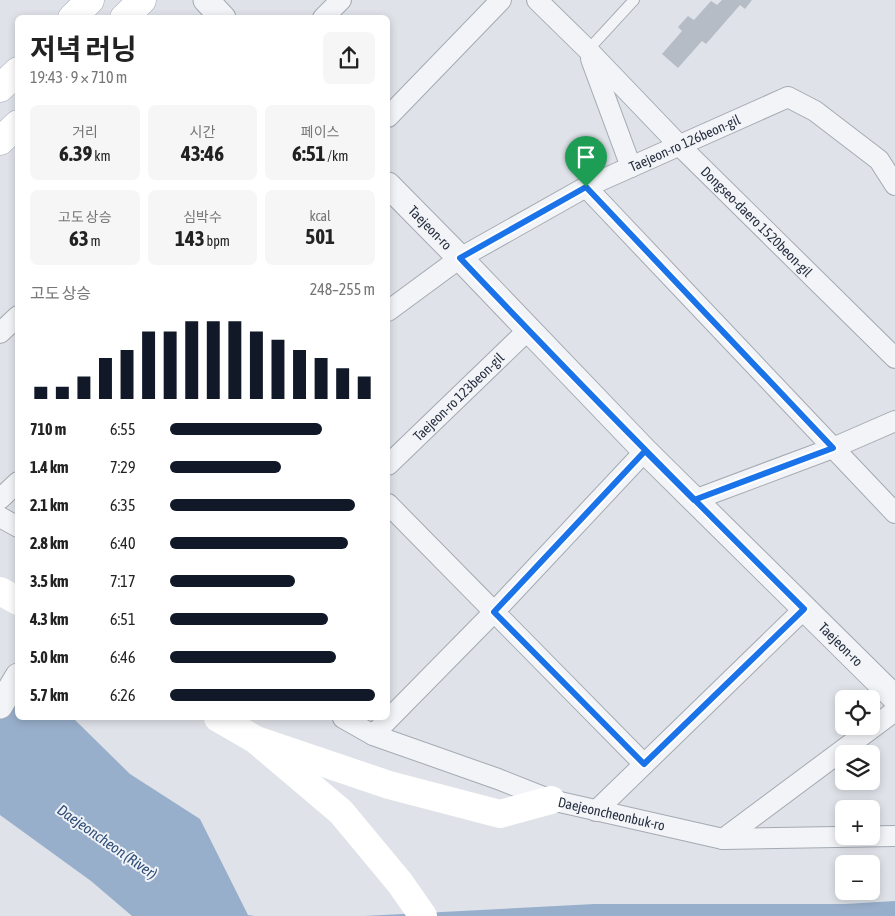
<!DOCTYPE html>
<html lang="ko">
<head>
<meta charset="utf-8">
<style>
	body { margin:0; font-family:"Asap Condensed","Noto Sans KR",sans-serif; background:#f6f6f6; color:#222; height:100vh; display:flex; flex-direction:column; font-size:19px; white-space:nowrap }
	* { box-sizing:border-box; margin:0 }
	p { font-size:16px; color:#767676 }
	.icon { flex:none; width:28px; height:28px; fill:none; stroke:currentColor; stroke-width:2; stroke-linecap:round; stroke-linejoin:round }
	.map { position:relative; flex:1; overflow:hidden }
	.side { position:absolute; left:15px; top:15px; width:375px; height:705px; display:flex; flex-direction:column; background:#fff; border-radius:8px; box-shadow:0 2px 8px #0003 }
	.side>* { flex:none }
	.tools { position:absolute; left:835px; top:690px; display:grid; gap:10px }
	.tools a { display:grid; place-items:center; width:45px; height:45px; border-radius:8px; background:#fff; box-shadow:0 2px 8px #0003; font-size:25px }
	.pin { position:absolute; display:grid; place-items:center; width:42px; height:42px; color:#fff; margin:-51px -21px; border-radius:50% 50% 50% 0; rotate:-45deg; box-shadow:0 0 5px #0007 }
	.pin .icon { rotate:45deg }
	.round { display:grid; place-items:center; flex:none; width:52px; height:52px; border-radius:8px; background:#f6f6f6 }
	.overview { display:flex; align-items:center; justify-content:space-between; height:85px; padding:0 15px }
	h1 { font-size:28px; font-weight:700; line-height:38px }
	.metrics { display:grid; grid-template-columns:repeat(3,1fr); gap:8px; height:85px; padding:5px 15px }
	.metrics div { display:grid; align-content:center; border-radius:8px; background:#f6f6f6; text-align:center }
	.metrics b { font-size:21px; font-weight:700 }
	.metrics small { font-size:14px; font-weight:400 }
	.metrics p { font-size:14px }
	.chart { height:140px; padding:10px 15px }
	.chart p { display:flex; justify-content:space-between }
	.chart svg { width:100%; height:90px; margin-top:5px; stroke:#111827; stroke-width:6 }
	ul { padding:0 15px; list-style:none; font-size:16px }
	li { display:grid; grid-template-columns:80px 60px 1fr; align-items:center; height:38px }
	li i { height:12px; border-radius:6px; background:#111827 }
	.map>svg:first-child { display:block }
	.water { fill:#98afcb }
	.building { fill:#b6bcc6 }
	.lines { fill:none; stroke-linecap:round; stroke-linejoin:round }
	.service-casing { stroke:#a4aab3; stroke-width:12 }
	.minor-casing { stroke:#a4aab3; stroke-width:22 }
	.tertiary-casing { stroke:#a4aab3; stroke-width:27 }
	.primary-casing { stroke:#9ea6b6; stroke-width:29 }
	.service { stroke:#f2f4f7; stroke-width:10 }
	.minor { stroke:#f2f4f7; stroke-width:20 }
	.tertiary { stroke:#f2f4f7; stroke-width:25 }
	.secondary { stroke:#fff; stroke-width:28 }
	.primary { stroke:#fff; stroke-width:28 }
	.route-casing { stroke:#fff; stroke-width:10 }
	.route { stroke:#1a73e8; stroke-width:6 }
	.labels { text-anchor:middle; stroke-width:4; stroke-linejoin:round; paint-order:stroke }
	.street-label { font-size:14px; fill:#273041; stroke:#eff2f7 }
	.water-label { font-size:15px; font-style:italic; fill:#2f4d77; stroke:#eff2f7 }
</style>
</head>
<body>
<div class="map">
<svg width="895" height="916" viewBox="0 0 895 916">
	<rect width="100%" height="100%" fill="#dfe3e9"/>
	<g class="water">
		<path d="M 0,681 L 17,690 L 18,718 L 73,718 L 130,774 L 200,819 L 248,915 L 255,916 L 132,916 L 91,881 L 0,815 Z"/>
		<path d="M 895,901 L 895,916 L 364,916 L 594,904 L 845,904 Z"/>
	</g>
	<path class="building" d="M 722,0 L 752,0 L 745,9 L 740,5 L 706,44 L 702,41 L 678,68 L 662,54 L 682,31 L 678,27 L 688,16 L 694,20 L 711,1 L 717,5 Z"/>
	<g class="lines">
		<defs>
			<path id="service" d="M 588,50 L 634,0"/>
			<g id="minor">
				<path id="s1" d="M 537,0 L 588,50 L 680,146 L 895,358"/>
				<path d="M 323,18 L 341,0"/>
				<path d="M 591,59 L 631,167"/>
				<path d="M 388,117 L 501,0"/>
				<path d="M 586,187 L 895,513"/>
				<path id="s2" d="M 388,311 L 460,258 L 586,187 L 788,97 L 815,111 L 879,160 L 895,185"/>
				<path d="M 0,333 L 18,316"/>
				<path id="s3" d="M 388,465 L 528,330"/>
				<path d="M 0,499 L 18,482"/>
				<path d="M 694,500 L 833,448 L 895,421"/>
				<path d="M 388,504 L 644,764"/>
				<path d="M 0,517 L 18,527"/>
				<path id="s4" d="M 343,718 L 373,735 L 498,779 L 551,800 L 723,839 L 895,836"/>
				<path d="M 373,735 L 494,612 L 645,451"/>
				<path d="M 596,811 L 804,609"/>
				<path d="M 723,839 L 895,711"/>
			</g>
			<g id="tertiary">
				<path d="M 206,0 L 223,18"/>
				<path id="s5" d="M 388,185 L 460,258 L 645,451 L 895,698"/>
				<path d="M 0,706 L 18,676"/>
			</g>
			<g id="primary">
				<path d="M 72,18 L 90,0"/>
				<path d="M 124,18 L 142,0"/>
				<path d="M 0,88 L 18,71"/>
				<path d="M 0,141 L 18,124"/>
			</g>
		</defs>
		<use href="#service" class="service-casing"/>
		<use href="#minor" class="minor-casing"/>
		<use href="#tertiary" class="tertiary-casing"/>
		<use href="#primary" class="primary-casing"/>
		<use href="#service" class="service"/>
		<use href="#minor" class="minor"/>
		<use href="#tertiary" class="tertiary"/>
		<g class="secondary">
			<path d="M 0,591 L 18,601"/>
			<path d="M 218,718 L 256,740 L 341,812 L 400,883 L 423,916"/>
			<path d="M 256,740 L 389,785 L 500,814 L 551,800"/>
		</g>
		<use href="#primary" class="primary"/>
	</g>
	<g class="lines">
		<defs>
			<path id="route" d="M 586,187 L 460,258 C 572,377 688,494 804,609 L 644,764 L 494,612 L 645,451 L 694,500 L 833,448 L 586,187"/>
		</defs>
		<use href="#route" class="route-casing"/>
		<use href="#route" class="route"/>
	</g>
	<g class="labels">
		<g class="street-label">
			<text dy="5" stroke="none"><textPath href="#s2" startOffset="342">Taejeon-ro 126beon-gil</textPath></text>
			<text dy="5" stroke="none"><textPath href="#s1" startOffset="312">Dongseo-daero 1520beon-gil</textPath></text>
			<text dy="5" stroke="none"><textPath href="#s5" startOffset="60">Taejeon-ro</textPath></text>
			<text dy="5" stroke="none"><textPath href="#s3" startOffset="98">Taejeon-ro 123beon-gil</textPath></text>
			<text dy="5" stroke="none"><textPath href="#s5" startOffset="645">Taejeon-ro</textPath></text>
			<text dy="5" stroke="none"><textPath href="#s4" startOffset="286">Daejeoncheonbuk-ro</textPath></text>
		</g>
		<g class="water-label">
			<text transform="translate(107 842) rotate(35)" y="5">Daejeoncheon (River)</text>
		</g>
	</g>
</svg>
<div class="tools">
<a><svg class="icon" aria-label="locate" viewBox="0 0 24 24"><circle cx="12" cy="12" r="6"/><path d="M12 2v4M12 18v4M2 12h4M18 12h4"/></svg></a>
<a><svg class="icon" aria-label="layers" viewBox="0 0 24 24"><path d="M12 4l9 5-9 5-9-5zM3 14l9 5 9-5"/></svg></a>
<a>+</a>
<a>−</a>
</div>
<div class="pin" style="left:586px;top:187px;background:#1e9e55"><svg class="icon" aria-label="arrive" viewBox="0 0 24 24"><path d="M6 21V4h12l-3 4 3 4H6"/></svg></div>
<section class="side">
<div class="overview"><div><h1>저녁 러닝</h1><p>19:43 · 9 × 710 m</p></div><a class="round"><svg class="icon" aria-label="share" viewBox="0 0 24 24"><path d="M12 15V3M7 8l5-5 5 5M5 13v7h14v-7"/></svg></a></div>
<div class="metrics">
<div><p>거리</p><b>6.39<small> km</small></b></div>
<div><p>시간</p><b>43:46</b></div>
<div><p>페이스</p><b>6:51<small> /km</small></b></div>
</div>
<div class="metrics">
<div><p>고도 상승</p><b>63<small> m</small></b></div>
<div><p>심박수</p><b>143<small> bpm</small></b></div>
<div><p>kcal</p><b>501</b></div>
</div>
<div class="chart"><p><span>고도 상승</span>248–255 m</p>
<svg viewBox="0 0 160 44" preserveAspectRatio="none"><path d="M5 44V38M15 44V38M25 44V33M35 44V24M45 44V20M55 44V11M65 44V11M75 44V6M85 44V6M95 44V6M105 44V11M115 44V15M125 44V20M135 44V24M145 44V29M155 44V33"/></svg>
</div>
<ul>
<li><b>710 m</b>6:55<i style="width:74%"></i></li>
<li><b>1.4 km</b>7:29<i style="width:54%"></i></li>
<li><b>2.1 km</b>6:35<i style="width:90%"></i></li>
<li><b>2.8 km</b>6:40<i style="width:87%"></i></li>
<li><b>3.5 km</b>7:17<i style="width:61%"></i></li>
<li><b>4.3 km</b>6:51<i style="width:77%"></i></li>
<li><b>5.0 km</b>6:46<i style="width:81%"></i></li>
<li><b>5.7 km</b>6:26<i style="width:100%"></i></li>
</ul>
</section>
</div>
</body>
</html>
